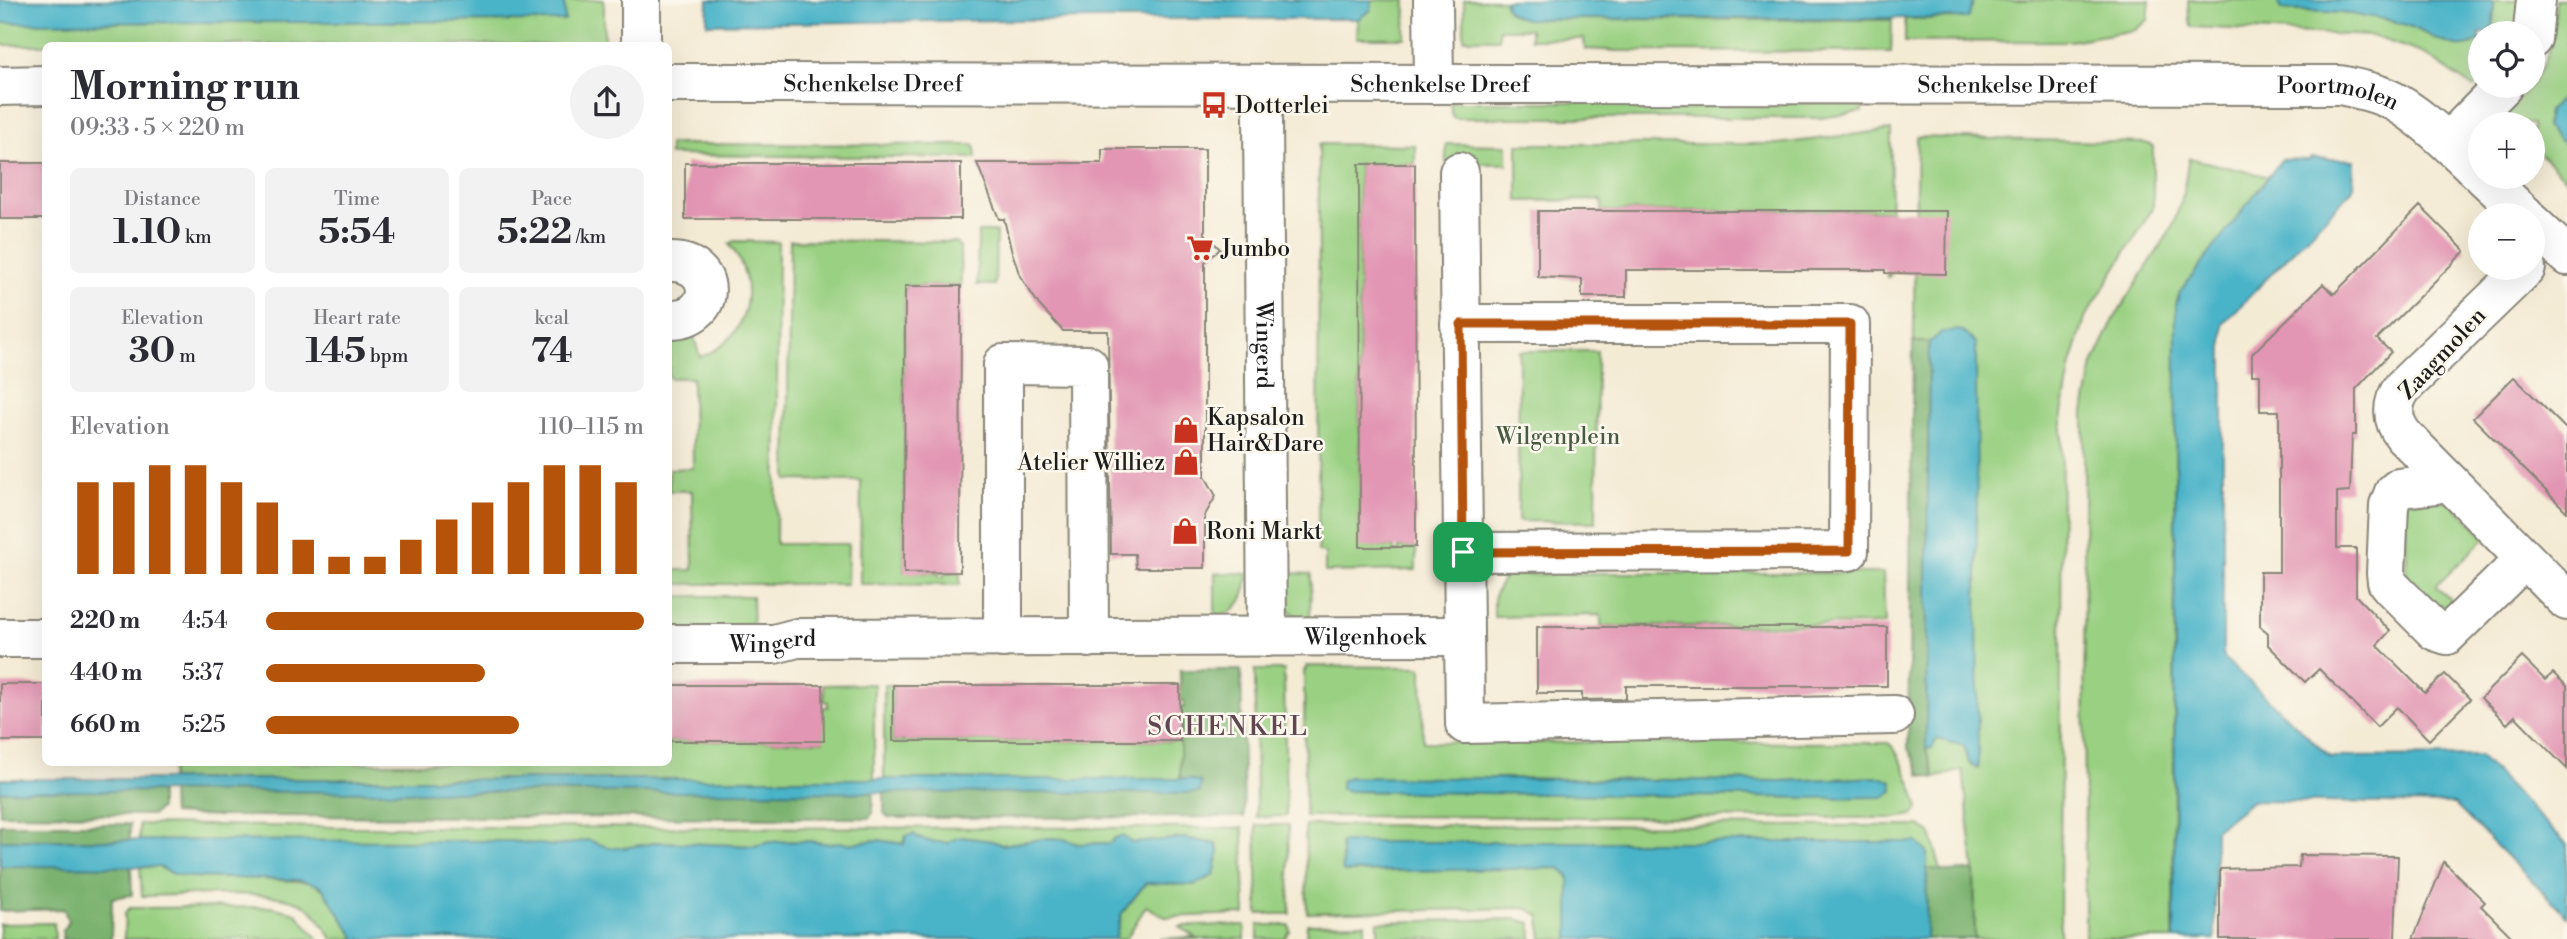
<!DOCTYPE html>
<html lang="en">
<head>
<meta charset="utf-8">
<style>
	body { margin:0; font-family:"Libre Bodoni",serif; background:#f2f2f3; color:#2b2b33; height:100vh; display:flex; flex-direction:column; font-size:26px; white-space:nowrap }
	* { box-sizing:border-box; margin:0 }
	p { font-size:23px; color:#7c7c81 }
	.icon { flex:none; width:38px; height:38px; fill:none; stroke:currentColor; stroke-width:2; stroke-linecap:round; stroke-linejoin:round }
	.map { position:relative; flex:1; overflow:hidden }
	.details { position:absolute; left:42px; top:42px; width:630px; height:724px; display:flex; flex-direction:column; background:#fff; border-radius:10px; box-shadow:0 7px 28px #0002 }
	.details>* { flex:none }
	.controls { position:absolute; left:2468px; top:21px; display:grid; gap:14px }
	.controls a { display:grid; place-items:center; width:77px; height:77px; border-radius:50%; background:#fff; box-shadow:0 7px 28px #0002; font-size:35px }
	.pin { position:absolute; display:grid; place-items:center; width:60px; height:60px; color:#fff; margin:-30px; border-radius:14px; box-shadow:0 4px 10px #0006 }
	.round { display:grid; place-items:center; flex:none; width:74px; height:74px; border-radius:37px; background:#f2f2f3 }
	.headline { display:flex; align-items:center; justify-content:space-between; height:119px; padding:0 28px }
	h1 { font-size:38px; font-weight:700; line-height:52px }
	.metrics { display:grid; grid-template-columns:repeat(3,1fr); gap:10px; height:119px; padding:7px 28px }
	.metrics div { display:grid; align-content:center; border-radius:10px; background:#f2f2f3; text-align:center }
	.metrics b { font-size:35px; font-weight:700 }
	.metrics small { font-size:19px; font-weight:400 }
	.metrics p { font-size:19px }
	.chart { height:196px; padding:14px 28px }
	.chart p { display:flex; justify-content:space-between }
	.chart svg { width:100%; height:126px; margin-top:7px; stroke:#b45309; stroke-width:6 }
	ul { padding:0 28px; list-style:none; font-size:23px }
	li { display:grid; grid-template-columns:112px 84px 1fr; align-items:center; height:52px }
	li i { height:18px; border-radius:9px; background:#b45309 }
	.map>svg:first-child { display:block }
	.green { fill:#9ad082; stroke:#5b764f; stroke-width:2; fill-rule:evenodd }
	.forest { fill:#7bb270; stroke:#4c6746; stroke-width:2 }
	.water { fill:#4ab3c8; stroke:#336872; stroke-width:2 }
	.building { fill:#e296b3 }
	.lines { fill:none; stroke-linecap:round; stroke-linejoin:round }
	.minor-casing { stroke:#888478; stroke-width:42 }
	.minor { stroke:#fff; stroke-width:38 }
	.route-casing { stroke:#fff; stroke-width:14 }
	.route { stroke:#b45309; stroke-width:9 }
	.labels { text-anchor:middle; stroke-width:5; stroke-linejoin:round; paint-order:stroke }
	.street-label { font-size:23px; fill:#1c1c1c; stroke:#fbf7ec }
	.poi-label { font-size:23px; fill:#1c1c1c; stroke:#fbf7ec; text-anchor:start }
	.park-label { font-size:23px; fill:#485b40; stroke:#fbf7ec }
	.quarter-label { font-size:26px; letter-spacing:2px; fill:#614751; stroke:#fbf7ec }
</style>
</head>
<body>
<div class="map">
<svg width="2567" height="939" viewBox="0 0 2567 939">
	<rect width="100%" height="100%" fill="#fbf7ec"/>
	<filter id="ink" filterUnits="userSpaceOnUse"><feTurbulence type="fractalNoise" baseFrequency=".0143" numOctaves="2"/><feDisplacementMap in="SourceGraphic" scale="14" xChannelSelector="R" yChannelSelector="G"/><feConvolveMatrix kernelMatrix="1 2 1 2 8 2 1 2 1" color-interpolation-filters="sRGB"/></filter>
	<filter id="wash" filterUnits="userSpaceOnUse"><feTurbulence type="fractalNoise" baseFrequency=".00686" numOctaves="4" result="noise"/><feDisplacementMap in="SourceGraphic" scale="28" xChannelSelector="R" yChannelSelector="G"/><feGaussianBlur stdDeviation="1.57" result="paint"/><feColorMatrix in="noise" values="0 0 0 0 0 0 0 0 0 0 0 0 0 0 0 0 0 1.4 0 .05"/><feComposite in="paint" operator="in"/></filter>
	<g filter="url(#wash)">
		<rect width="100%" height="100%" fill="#f4ebd5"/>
		<g class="green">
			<path d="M 564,0 L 604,0 L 604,45 L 0,45 L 0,22 L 564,21 Z"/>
			<path d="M 1372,0 L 1406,0 L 1405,38 L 1357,38 L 1358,19 L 1371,10 Z"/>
			<path d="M 1464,0 L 1505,0 L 1505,5 L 1525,19 L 1892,20 L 1891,52 L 1619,51 L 1585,49 L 1584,39 L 1530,39 L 1530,29 L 1499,29 L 1499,39 L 1464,39 Z"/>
			<path d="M 1974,0 L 2150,0 L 2148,20 L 2135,30 L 2070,41 L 1905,42 L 1905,19 L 1967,18 Z"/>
			<path d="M 2188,0 L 2276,0 L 2283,10 C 2324,12 2367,12 2406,25 C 2428,32 2459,59 2480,39 L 2480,81 L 2474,88 L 2425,54 L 2372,36 L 2192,27 L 2189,19 Z"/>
			<path d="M 2490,0 L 2527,0 L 2514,33 L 2486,33 L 2493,26 L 2494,4 Z"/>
			<path d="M 2556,0 L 2567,0 L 2567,92 L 2548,111 L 2546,126 L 2567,147 L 2567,180 L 2532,146 L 2532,124 L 2511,124 L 2501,115 C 2511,106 2525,94 2532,84 C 2550,59 2555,30 2556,0 Z"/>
			<path d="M 1450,102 L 1861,102 L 1862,112 L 1820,118 L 1455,118 L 1452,116 Z"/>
			<path d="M 1891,130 L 1890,276 L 1887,277 L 1887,211 L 1602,211 L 1602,200 L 1518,201 L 1518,144 L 1778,144 Z"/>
			<path d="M 1917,137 L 2145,143 L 2153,146 L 2153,208 L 2085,318 L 2071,364 L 2062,414 L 2060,939 L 1975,939 L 1974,870 L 1963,770 L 1935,778 L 1919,775 C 1912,563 1912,350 1917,137 Z"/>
			<path d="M 669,144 L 975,145 L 976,158 L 669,155 Z"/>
			<path d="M 1319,144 L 1415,145 L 1415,164 L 1359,164 L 1360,546 L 1394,547 L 1394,551 L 1399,551 L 1399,547 L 1416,547 L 1416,570 L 1325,572 L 1325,553 L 1318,552 Z"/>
			<path d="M 1446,144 L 1507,145 L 1507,164 L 1446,163 Z"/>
			<path d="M 2189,158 L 2270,177 L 2181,292 L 2176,304 L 2173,939 L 2085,939 L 2084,412 L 2093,364 L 2115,317 L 2172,228 L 2182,199 Z"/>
			<path d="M 978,232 L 996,232 L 995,285 L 977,285 Z"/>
			<path d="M 790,240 L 955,242 L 960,247 L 961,286 L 905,286 L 904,572 L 939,573 L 939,577 L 944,577 L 944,572 L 960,572 L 960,585 L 860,584 L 861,481 L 787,480 Z"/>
			<path d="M 734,241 L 778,242 L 776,544 L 848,544 L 847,584 L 669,584 L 669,570 L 693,570 L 692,491 L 669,491 L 669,469 L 693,468 L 692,378 L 669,378 C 669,352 664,341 692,331 L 700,357 C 750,340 761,283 729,244 Z"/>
			<path d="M 1519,351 L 1597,351 L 1596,522 L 1518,521 Z"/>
			<path d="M 2405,501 L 2449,501 L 2486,537 L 2436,586 L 2455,605 L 2446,612 L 2441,612 L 2407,579 Z"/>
			<path d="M 1215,573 L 1248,573 C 1247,597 1239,612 1215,618 Z"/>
			<path d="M 1281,573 L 1311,574 L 1310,622 C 1281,614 1284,599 1281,573 Z"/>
			<path d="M 1601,573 L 1883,573 L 1885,624 L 1601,627 L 1601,615 L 1494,617 L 1494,596 L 1504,577 L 1516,575 Z"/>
			<path d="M 669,596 L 752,596 L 753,635 L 679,630 L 669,618 Z"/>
			<path d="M 1306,666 L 1420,667 L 1422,669 L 1423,742 L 1888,743 C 1899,749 1916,795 1919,808 L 1913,815 L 1894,818 L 1305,816 L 1304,670 L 1306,670 ZM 1882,777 L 1745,796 L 1348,791 L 1340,787 L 1341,781 L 1484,778 L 1780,781 Z"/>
			<path d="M 1255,670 L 1284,670 L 1286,816 L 1256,817 Z"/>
			<path d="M 874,684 L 874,779 L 171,779 L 172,763 L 668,763 L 669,741 L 823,741 L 823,707 L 828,707 L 828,702 L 824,701 L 823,685 Z"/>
			<path d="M 884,685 L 893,685 L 893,741 L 1180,741 L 1180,779 L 884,779 Z"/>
			<path d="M 139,824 L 332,827 L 1243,828 L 1245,914 L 1165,917 L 1146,906 L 1126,939 L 1115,939 L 1122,913 L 1146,883 L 1199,883 L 1214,875 L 1219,851 L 1216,844 L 1184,838 L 1132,843 L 1126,839 L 1110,843 L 1078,844 L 1063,839 L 1049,838 L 1002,845 L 992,841 L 962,837 L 949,843 L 936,842 L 918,839 L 914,834 L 905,838 L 904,844 L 878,840 L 846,844 L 840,842 L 830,844 L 809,841 L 770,842 L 755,846 L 660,842 L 623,848 L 609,848 L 588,840 L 557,846 L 139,840 Z"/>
			<path d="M 1256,825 L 1288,825 L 1290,914 L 1258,914 Z"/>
			<path d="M 1305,825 L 1920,826 L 1931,833 L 1941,871 L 1927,868 L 1926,851 L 1342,842 L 1343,872 L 1560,868 L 1569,877 L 1569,939 L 1542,939 L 1540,916 L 1528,909 L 1519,908 L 1307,913 Z"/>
			<path d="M 140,867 L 159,867 L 174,874 L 311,882 L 324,890 L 356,939 L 332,939 C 324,927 317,913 304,905 C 278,888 177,896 142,896 Z"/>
			<path d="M 271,907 L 296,913 L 318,939 L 124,939 L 125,913 L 130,908 Z"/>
			<path d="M 1516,919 L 1531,923 L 1532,939 L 1378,939 L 1378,922 Z"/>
			<path d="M 54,923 L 55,939 L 0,939 L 0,924 Z"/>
			<path d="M 1365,923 L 1365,939 L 1306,939 L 1307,924 Z"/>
			<path d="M 1245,925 L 1245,939 L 1159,939 L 1195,937 L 1180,927 L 1183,926 Z"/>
			<path d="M 1258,925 L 1289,925 L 1290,931 L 1284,939 L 1258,939 Z"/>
		</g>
		<g class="forest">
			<path d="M 1913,342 L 1929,342 L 1926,749 L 1935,778 L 1921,774 L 1908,748 Z"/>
			<path d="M 1180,670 L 1241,670 L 1244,817 L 889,818 L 884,813 L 884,791 L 1200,792 L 1190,779 L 1180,779 L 1180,707 L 1184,707 L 1184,702 L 1180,701 Z"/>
			<path d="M 0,791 L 160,791 L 160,808 L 153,815 L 0,814 Z"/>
			<path d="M 171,791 L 873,791 L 873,813 L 869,818 L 839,818 L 207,816 L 172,814 Z"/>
			<rect x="0" y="824" width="130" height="16"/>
			<path d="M 0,866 L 131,866 L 132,895 L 112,898 L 111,939 L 62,939 L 63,930 L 68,921 L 64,909 L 0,911 Z"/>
			<path d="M 1927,868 L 1950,872 L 1974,870 L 1975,939 L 1926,939 Z"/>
		</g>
		<g class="water">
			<path d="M 0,0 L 564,0 L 565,21 L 0,23 Z"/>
			<path d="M 708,0 L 1372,0 L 1371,10 L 1358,19 L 1099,19 L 707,24 Z"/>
			<path d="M 1505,0 L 1974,0 L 1968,18 L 1525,19 C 1514,16 1504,12 1505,0 Z"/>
			<path d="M 2276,0 L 2490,0 L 2494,3 L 2493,26 L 2486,33 L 2480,33 L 2480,39 C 2459,59 2428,32 2406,25 C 2367,12 2324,12 2283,10 Z"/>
			<path d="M 2567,92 L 2567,147 L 2546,127 L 2548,111 Z"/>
			<path d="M 2310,158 L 2354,160 L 2353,189 L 2223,324 L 2223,653 L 2225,659 L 2330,757 L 2479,756 L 2567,845 L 2567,916 L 2454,804 L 2252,801 L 2215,830 L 2215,939 L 2174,939 L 2176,304 L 2180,292 L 2282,159 L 2310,160 Z"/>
			<path d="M 1960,330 L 1976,343 L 1978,768 L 1969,763 L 1964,746 L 1937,739 L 1932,748 L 1926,749 L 1929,342 L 1943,332 Z"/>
			<path d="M 1349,777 L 1780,781 L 1882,777 L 1892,781 L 1893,791 L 1884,797 L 1814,798 L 1348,791 L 1340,788 L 1341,781 Z"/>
			<path d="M 0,779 L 1190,779 L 1201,782 L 1200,792 L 1186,793 L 0,791 Z"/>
			<path d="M 914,834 C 922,843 937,841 949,843 L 954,839 L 962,837 L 992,841 L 1002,845 L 1049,838 L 1063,839 L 1078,844 L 1110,843 L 1115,838 L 1123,836 L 1132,843 L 1184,838 L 1216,844 L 1219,851 L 1214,875 L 1194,885 L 1146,883 L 1122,913 L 1115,939 L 356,939 L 321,886 L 300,880 L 189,877 L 174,874 L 159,867 L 0,866 L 0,840 L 511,841 L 557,846 L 588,840 L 610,848 L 623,848 L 660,842 L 755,846 L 770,842 L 809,841 L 830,844 L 840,842 L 847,844 L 878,840 L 904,844 L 906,836 Z"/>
			<path d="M 1341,842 L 1917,842 L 1927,852 L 1926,939 L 1569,939 L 1569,877 L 1560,868 L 1343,872 Z"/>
		</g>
		<g id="blocks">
			<g class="building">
				<path d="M 1102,149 L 1205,149 L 1205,234 L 1220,249 L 1205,262 L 1205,476 L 1216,496 L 1205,515 L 1205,568 L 1136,568 L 1135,554 L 1111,554 L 1108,331 L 1063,331 L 1039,305 L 1020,276 L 1011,249 L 1004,219 L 999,219 L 977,163 L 1102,163 Z"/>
				<rect x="0" y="163" width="46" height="56"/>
				<rect x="685" y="163" width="276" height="56"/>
				<path d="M 1359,164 L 1415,164 L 1416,547 L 1360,547 Z"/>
				<path d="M 2420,206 L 2465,251 L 2377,339 L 2391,352 L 2356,389 L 2356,435 L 2352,435 L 2350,491 L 2337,492 L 2337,548 L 2356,548 L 2356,596 L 2390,631 L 2377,645 L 2425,693 L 2445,674 L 2470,699 L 2429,740 L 2397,707 L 2377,727 L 2319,669 L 2305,682 L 2268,645 L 2268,633 L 2260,626 L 2260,572 L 2279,572 L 2279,411 L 2260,411 L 2260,375 L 2252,375 L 2252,354 L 2323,284 L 2334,294 Z"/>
				<path d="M 1538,211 L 1947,211 L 1946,274 L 1885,273 L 1885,270 L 1626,270 L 1626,297 L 1582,297 L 1582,279 L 1538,277 Z"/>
				<path d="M 905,286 L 961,286 L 960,572 L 904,573 Z"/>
				<path d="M 2514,377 L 2567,430 L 2567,512 L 2473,418 Z"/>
				<path d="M 1537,627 L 1887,627 L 1887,686 L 1626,686 L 1626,699 L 1582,700 L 1582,693 L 1537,693 Z"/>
				<path d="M 2522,657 L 2545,680 L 2553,673 L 2567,686 L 2567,769 L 2515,716 L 2507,724 L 2481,698 Z"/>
				<rect x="0" y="684" width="46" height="57"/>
				<path d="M 668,685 L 823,685 L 824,741 L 668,741 Z"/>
				<rect x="893" y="685" width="287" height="56"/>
				<path d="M 2300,855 L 2398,856 L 2395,939 L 2220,939 L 2220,869 L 2299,867 Z"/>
				<path d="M 2444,862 L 2485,902 L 2481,906 L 2514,939 L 2413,939 Z"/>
			</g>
		</g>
	</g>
	<g filter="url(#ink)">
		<use href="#blocks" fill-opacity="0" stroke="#888478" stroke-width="2"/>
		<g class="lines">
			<defs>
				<g id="minor">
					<path d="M 641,0 L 641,46"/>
					<path d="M 1433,0 L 1434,84"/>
					<path d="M 2532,39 L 2536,0"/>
					<path id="s1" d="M 668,83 L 2340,85 C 2359,89 2379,93 2397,103 C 2425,119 2456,150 2480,173"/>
					<path id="s2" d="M 1261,84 L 1263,116 L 1267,637"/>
					<path d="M 0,86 L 46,85"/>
					<path d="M 2448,142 L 2503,86"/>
					<path d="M 1459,172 L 1465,724 L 1894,715"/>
					<path d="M 2484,177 L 2525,215"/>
					<path d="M 2532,223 L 2567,256"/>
					<path d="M 668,262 C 718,259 719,321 668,319"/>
					<path d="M 2526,268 L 2403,387 C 2391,403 2391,420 2404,436 L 2567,601"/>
					<path d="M 1460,324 L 1850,324 L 1849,551 L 1463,552"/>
					<path d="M 2444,477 L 2436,484 L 2399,488 L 2394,492 L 2389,505 L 2386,573 L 2387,582 L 2392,588 L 2435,631 L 2447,635 L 2525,559"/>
					<path d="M 0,638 L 46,638"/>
					<path d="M 1003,638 L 1003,364 L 1088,365 L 1089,638"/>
					<path id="s3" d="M 668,644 L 774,644 L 797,638 L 1464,636"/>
				</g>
			</defs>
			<use href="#minor" class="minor-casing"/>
			<use href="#minor" class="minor"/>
		</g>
	</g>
	<g class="lines" filter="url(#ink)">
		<defs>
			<path id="route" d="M 1461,324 L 1850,324 L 1849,551 L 1463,552 Z"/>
		</defs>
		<use href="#route" class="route-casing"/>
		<use href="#route" class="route"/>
	</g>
	<defs>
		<symbol id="bus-bare" viewBox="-9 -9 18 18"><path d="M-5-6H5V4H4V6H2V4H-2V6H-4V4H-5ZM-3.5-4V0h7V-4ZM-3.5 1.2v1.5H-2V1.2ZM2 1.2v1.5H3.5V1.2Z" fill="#c8321e" stroke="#fbf7ec" stroke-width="2.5" paint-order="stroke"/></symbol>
		<symbol id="supermarket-bare" viewBox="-9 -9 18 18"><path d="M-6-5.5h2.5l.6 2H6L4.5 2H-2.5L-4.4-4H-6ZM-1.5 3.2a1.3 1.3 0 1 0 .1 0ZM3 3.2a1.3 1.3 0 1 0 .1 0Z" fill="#c8321e" stroke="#fbf7ec" stroke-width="2.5" paint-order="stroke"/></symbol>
		<symbol id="shop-bare" viewBox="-9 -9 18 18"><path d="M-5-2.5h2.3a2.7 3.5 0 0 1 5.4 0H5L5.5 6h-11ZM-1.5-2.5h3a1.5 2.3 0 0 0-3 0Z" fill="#c8321e" stroke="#fbf7ec" stroke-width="2.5" paint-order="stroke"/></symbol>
	</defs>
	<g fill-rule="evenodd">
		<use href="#bus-bare" x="1195" y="86" width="38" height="38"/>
		<use href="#supermarket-bare" x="1181" y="229" width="38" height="38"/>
		<use href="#shop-bare" x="1167" y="411" width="38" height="38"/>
		<use href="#shop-bare" x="1167" y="443" width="38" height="38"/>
		<use href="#shop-bare" x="1166" y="512" width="38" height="38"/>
	</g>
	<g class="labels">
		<g class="street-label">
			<text dy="8" stroke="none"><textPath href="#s1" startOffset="205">Schenkelse Dreef</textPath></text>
			<text dy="8" stroke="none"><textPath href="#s1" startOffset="772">Schenkelse Dreef</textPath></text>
			<text dy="8" stroke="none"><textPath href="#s1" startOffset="1339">Schenkelse Dreef</textPath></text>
			<text dy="8" stroke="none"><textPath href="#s1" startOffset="1671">Poortmolen</textPath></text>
			<text dy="8" stroke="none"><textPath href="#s2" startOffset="261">Wingerd</textPath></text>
			<text transform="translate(2442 353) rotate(-47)" y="8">Zaagmolen</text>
			<text dy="8" stroke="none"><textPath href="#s3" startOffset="698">Wilgenhoek</textPath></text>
			<text dy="8" stroke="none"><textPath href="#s3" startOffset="105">Wingerd</textPath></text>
		</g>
		<g class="poi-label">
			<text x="1235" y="113">Dotterlei</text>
			<text x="1221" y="256">Jumbo</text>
			<text x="1207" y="425">Kapsalon<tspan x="1207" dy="26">Hair&amp;Dare</tspan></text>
			<text x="1165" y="470" text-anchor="end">Atelier Williez</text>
			<text x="1206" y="539">Roni Markt</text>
		</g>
		<g class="park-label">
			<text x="1558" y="444">Wilgenplein</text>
		</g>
		<g class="quarter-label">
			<text x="1228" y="735">SCHENKEL</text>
		</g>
	</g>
</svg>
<div class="controls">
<a><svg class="icon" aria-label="locate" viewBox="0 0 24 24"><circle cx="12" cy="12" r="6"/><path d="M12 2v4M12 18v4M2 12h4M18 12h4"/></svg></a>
<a>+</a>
<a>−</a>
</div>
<div class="pin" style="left:1463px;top:552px;background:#1e9e55"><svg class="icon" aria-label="arrive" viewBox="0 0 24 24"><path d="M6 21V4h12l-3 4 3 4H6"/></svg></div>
<section class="details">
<div class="headline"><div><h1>Morning run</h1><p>09:33 · 5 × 220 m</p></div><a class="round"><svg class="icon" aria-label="share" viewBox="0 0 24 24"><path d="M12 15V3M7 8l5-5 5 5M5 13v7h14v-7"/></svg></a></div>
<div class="metrics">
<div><p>Distance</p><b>1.10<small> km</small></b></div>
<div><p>Time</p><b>5:54</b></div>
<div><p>Pace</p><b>5:22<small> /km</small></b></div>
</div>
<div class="metrics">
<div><p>Elevation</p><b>30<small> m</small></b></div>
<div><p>Heart rate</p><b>145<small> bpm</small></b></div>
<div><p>kcal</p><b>74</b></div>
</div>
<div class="chart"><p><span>Elevation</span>110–115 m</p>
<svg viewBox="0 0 160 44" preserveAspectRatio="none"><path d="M5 44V12M15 44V12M25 44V6M35 44V6M45 44V12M55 44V19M65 44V32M75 44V38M85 44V38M95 44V32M105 44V25M115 44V19M125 44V12M135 44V6M145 44V6M155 44V12"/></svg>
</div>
<ul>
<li><b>220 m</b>4:54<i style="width:100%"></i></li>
<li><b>440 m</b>5:37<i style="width:58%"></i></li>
<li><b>660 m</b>5:25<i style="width:67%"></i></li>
</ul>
</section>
</div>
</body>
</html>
